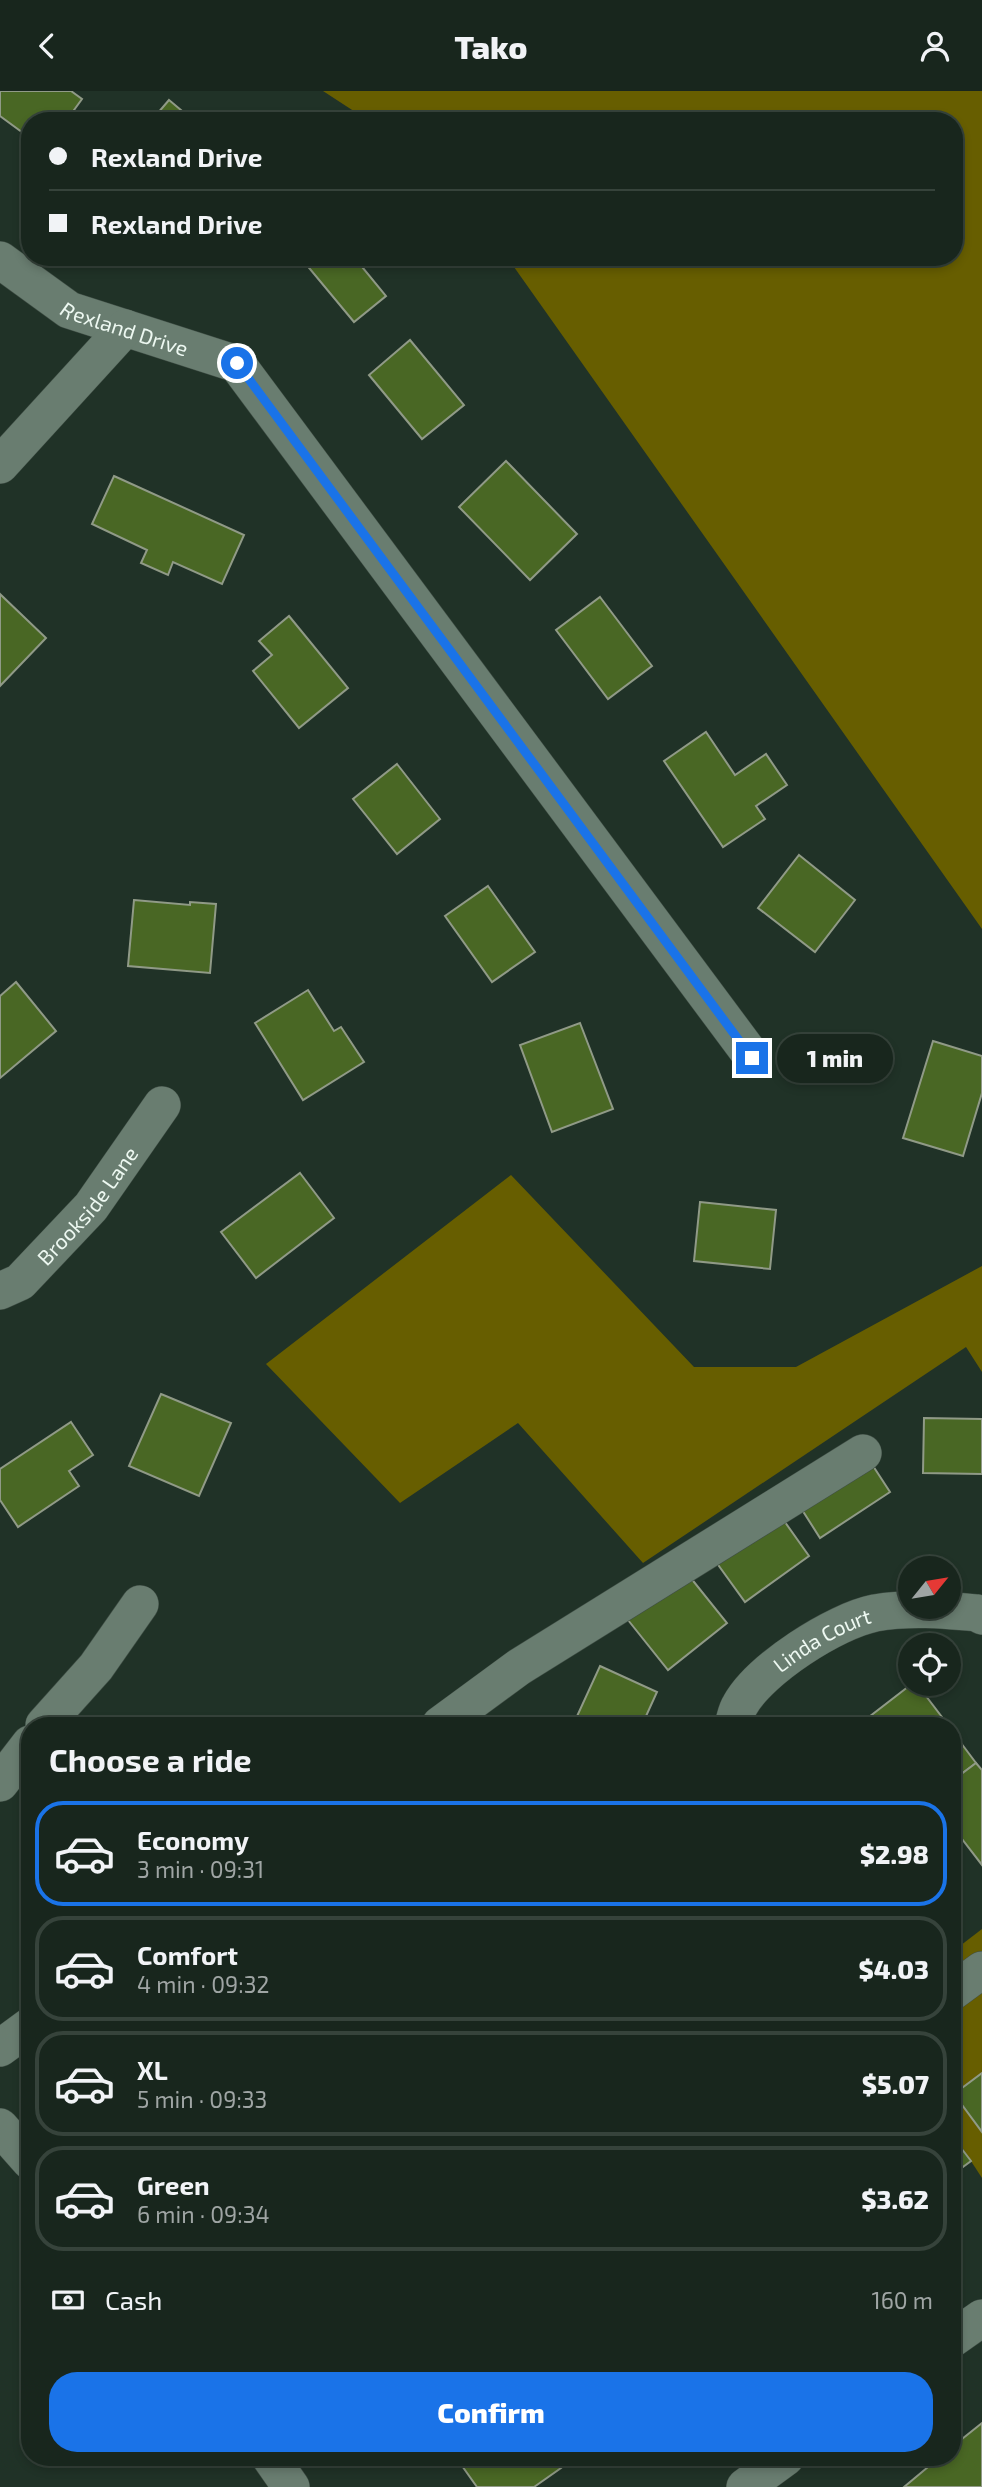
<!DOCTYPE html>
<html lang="en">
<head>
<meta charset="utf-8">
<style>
	body { margin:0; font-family:"Exo 2",sans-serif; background:#25322a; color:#f1f3f6; height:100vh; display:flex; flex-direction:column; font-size:26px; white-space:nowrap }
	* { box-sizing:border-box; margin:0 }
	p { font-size:23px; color:#9fa5a4 }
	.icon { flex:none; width:38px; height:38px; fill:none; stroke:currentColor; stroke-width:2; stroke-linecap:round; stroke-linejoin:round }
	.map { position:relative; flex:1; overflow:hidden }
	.sheet { position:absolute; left:21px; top:1626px; width:940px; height:749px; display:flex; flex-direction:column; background:#18261d; border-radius:28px; box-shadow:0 4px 10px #0003,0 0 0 2px #36433b }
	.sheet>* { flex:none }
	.banner { position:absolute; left:21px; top:21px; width:942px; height:154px; border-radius:28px; box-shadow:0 4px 10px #0003,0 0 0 2px #36433b; display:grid; align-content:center; height:154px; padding:0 28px; background:#18261d }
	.needle { width:46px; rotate:60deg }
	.tools { position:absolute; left:898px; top:1465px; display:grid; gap:14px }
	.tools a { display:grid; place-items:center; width:63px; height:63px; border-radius:50%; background:#18261d; box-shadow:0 4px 10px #0003,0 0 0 2px #36433b; font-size:35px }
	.end { position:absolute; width:32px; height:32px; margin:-16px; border:9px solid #1a73e8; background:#fff; box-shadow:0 0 0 4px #fff }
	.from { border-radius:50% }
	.bubble { position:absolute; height:49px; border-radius:24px; background:#18261d; box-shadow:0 4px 10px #0003,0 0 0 2px #36433b; font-size:23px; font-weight:800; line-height:49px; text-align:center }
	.banner b { display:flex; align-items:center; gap:24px; height:66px; font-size:26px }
	.banner b+b { border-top:2px solid #36433b }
	.banner i { width:18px; height:18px; background:#f1f3f6 }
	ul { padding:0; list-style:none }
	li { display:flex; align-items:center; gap:21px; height:105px; margin:0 14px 10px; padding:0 14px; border:4px solid #36433b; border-radius:28px }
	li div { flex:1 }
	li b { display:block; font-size:26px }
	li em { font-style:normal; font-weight:800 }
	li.current { border-color:#1a73e8 }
	li>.icon { width:63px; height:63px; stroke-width:1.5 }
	h2 { padding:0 28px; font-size:32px; line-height:84px }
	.pay { display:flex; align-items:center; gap:18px; height:77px; padding:0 28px; font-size:26px }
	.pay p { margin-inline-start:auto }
	.primary-button { display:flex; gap:14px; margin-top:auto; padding:14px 28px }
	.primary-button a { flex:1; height:80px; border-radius:28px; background:#1a73e8; color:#fff; font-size:28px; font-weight:800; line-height:80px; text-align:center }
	header { display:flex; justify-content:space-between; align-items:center; height:91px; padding:0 28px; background:#18261d; font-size:32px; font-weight:800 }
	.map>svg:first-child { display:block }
</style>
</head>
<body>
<header><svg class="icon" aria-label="back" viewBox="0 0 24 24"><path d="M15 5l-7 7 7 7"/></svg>Tako<svg class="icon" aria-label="person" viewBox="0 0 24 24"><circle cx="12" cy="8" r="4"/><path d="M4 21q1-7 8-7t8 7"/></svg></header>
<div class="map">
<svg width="982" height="2396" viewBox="0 0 982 2396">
	<rect width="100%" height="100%" fill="#203227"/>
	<g fill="#675e00">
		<polygon points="323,0 982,0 982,838 507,166 954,166 954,30 369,30"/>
		<polygon points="511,1084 694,1276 796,1276 982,1175 982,1281 966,1256 643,1472 518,1332 400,1412 266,1273"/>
		<polygon points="982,1838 982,2087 952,2041 952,1861"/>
	</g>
	<g fill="#496724" stroke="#909a87" stroke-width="2">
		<polygon points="0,0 71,0 82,8 66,30 30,30 30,47 0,25"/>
		<polygon points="169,9 194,30 151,30"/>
		<polygon points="300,166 354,166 386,205 354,231"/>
		<polygon points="410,249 464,314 422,348 369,284"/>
		<polygon points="506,370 577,443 530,489 459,416"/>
		<polygon points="114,385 244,444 222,493 173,471 168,484 141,472 147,459 92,433"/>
		<polygon points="0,503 46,547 0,595"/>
		<polygon points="600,506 652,575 608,608 556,539"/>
		<polygon points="289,525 348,597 299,637 253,580 272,564 259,550"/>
		<polygon points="706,641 735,684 766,663 787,694 756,715 765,728 723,756 664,670"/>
		<polygon points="397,673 440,728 397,763 353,708"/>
		<polygon points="799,764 855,809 815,861 758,817"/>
		<polygon points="488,795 535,861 492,891 445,825"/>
		<polygon points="134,809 190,814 190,811 216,813 210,882 128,875"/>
		<polygon points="16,891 56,940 0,987 0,905"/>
		<polygon points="308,899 334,940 341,936 364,971 303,1009 255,932"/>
		<polygon points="580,932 613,1018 552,1041 520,954"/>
		<polygon points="933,950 982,965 982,1002 963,1065 903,1047"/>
		<polygon points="300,1082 334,1127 256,1187 221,1141"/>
		<polygon points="700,1111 776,1119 770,1178 694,1170"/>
		<polygon points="161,1303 231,1332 199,1405 129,1375"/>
		<polygon points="924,1327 982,1328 982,1383 923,1382"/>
		<polygon points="71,1331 93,1364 69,1380 79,1395 18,1436 0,1409 0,1378"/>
		<polygon points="862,1358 890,1401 820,1447 792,1403"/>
		<polygon points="775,1417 809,1465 745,1511 711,1464"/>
		<polygon points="686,1481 727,1532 668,1579 628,1529"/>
		<polygon points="600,1575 657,1601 642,1634 573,1634"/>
		<polygon points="913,1592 916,1592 948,1634 875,1634 869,1626"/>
		<polygon points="952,1640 976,1672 952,1690"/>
		<polygon points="976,1672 982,1679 982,1774 952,1735 952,1690"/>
		<polygon points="982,1982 982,2041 954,2003"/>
		<polygon points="952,2045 971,2070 952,2084"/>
		<polygon points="982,2332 982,2396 904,2396 940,2366 952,2366 952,2356"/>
		<polygon points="468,2366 553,2366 561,2377 534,2396 477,2396 460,2372"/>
	</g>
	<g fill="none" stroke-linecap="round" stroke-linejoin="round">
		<defs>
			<g id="minor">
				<path id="s1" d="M0,169l69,50 168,54 516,694"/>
				<polyline points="0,374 125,237"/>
				<path id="s2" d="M0,1200l20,-9 71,-75 71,-102"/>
				<polyline points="44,1634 96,1576 140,1513"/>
				<polyline points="440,1634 519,1576 863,1362"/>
				<path id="s3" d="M733,1634c2,-6 3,-14 7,-20 20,-36 95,-84 135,-92 35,-6 68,-3 102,0l5,3"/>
				<polyline points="0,1692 30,1653"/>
				<polyline points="952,1901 982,1879"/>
				<polyline points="0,1957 30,1935"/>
				<polyline points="0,2036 30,2070"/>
				<polyline points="952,2248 982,2227"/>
				<polyline points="270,2366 291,2396"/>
				<polyline points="745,2396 786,2366"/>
			</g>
		</defs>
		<use href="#minor" stroke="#404f46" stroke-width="38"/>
		<use href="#minor" stroke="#697d70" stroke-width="37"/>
	</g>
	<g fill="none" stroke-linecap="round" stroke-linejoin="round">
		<polyline stroke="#1a73e8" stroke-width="9" points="237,272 752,967"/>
	</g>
	<g text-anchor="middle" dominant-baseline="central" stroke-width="5" stroke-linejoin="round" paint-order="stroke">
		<g font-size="21" fill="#edf8f1" stroke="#17281e">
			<text stroke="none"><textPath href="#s1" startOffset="144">Rexland Drive</textPath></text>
			<text stroke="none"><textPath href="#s2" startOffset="124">Brookside Lane</textPath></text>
			<text stroke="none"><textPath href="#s3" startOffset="128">Linda Court</textPath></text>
		</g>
	</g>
</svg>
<div class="tools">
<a><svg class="needle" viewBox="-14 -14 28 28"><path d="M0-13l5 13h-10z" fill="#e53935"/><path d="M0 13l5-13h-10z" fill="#9fa5a4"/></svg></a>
<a><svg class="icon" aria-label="locate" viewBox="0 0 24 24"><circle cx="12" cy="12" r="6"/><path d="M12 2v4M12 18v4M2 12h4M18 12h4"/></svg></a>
</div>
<i class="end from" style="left:237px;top:272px"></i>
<i class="end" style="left:752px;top:967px"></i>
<div class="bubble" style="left:777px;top:943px;width:116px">1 min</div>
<div class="banner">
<b><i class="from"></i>Rexland Drive</b>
<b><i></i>Rexland Drive</b>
</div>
<section class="sheet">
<h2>Choose a ride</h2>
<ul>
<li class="current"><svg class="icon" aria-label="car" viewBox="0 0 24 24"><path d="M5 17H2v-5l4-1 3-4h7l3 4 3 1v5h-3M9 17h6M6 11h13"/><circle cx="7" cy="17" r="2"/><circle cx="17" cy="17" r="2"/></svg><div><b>Economy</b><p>3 min · 09:31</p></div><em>$2.98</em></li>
<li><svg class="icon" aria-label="car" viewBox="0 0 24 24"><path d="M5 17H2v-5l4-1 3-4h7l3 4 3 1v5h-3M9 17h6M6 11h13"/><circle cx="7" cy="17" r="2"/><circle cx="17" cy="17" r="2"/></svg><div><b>Comfort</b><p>4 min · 09:32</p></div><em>$4.03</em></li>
<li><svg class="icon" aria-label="car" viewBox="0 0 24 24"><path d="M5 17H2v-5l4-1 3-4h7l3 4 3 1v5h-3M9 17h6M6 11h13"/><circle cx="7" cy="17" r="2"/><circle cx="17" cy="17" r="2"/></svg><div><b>XL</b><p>5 min · 09:33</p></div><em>$5.07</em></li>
<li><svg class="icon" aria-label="car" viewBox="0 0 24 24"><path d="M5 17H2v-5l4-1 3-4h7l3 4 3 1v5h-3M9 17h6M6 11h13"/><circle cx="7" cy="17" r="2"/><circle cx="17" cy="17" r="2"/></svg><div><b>Green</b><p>6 min · 09:34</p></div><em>$3.62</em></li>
</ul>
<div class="pay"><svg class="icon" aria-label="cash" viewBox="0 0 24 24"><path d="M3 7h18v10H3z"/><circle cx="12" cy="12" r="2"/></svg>Cash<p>160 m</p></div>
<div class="primary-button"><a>Confirm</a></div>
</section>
</div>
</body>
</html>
